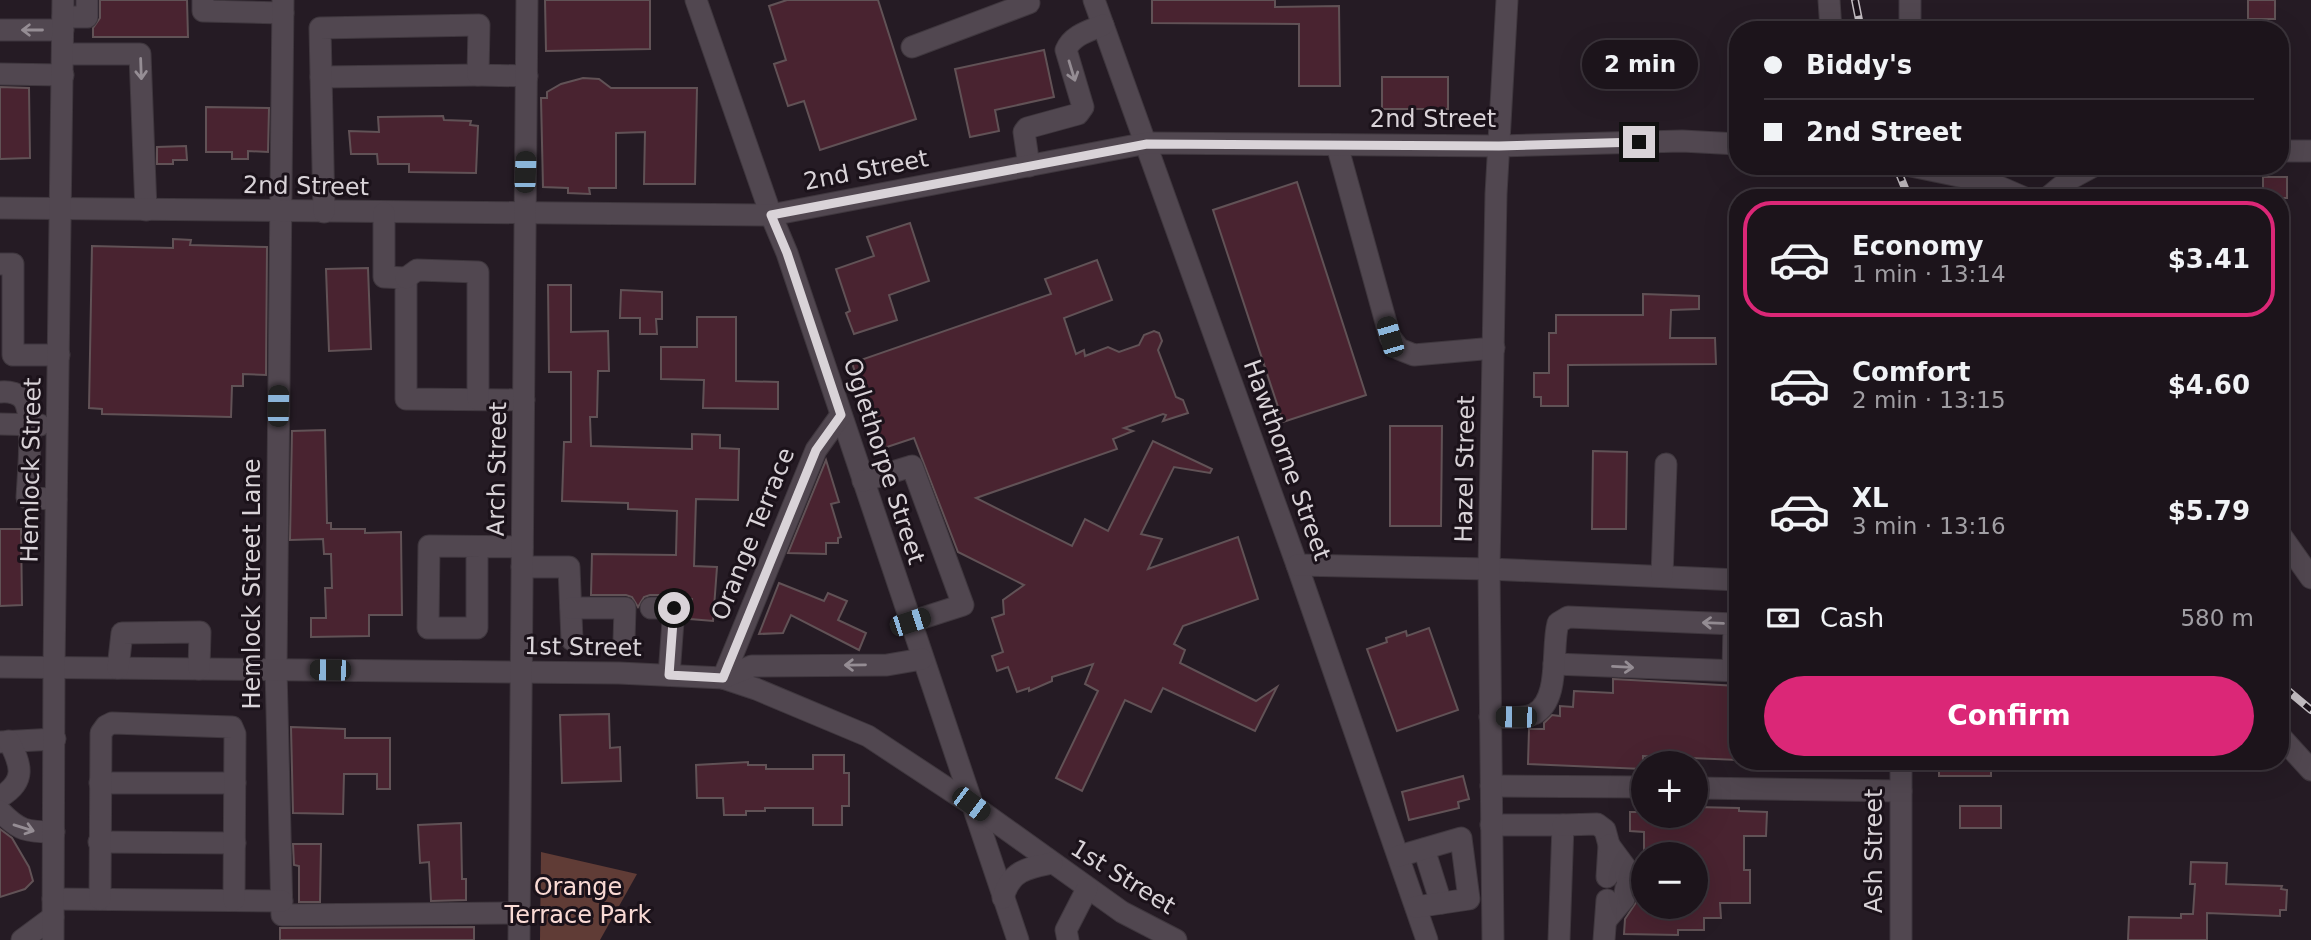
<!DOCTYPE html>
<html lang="en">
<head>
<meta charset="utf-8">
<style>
	body { margin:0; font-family:"DejaVu Sans",sans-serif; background:#292128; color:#f1f3f6; height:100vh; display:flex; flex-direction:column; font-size:26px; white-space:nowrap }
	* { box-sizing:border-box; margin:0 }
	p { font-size:23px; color:#a09ea3 }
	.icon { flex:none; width:38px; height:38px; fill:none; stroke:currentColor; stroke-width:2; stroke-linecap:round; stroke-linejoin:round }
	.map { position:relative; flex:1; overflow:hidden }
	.details { position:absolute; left:1729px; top:189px; width:560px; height:581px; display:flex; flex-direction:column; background:#1c141b; border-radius:28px; box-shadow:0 7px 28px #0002,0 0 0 2px #3a333a }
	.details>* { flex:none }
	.banner { position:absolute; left:1729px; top:21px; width:560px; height:154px; border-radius:28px; box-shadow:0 7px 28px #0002,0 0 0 2px #3a333a; display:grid; align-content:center; height:154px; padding:0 35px; background:#1c141b }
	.fabs { position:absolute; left:1631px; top:751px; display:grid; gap:14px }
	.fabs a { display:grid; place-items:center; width:77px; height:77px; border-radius:50%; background:#1c141b; box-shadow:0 7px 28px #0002,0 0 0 2px #3a333a; font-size:35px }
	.end { position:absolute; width:32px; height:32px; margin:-16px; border:9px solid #d9d3d8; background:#111; box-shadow:0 0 0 4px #111 }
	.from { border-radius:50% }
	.bubble { position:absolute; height:49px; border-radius:24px; background:#1c141b; box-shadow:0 7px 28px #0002,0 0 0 2px #3a333a; font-size:23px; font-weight:700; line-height:49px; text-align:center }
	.car { position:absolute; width:21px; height:42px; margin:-21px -10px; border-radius:9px; box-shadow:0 0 5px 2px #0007; background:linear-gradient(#222 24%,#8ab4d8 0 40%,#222 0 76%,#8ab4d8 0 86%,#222 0) }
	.banner b { display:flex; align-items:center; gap:24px; height:66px; font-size:26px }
	.banner b+b { border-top:2px solid #3a333a }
	.banner i { width:18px; height:18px; background:#f1f3f6 }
	ul { padding:12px 0 0; list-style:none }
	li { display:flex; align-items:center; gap:21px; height:116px; margin:0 14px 10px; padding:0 21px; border:4px solid transparent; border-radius:28px }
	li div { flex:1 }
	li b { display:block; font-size:26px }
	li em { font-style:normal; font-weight:700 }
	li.current { border-color:#db2777 }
	li>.icon { width:63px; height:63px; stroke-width:1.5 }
	.pay { display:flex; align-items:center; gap:18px; height:77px; padding:0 35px; font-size:26px }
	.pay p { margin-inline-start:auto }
	.primary-button { display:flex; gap:14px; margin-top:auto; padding:14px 35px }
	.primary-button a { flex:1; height:80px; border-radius:42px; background:#db2777; color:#fff; font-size:28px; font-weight:700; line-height:80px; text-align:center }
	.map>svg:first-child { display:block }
</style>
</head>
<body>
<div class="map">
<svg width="2311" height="940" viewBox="0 0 2311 940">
	<rect width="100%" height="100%" fill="#251b24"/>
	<polygon fill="#603c36" points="541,852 637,874 600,940 540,940"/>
	<g fill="#492330" stroke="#615256" stroke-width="2">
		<polygon points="100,0 187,0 188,37 93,37 93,28 100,18"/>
		<polygon points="545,0 650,0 650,49 546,51"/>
		<polygon points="787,0 878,0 916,119 820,150 804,101 788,106 774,64 786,60 769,6"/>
		<polygon points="1152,0 1275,0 1275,7 1339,6 1340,86 1299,86 1299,24 1152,23"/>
		<rect x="2248" y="0" width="27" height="19"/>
		<polygon points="1044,50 1054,97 995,110 999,131 970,137 955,69"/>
		<rect x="1382" y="77" width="66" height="32"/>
		<polygon points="583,78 599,79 611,88 697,88 695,184 644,184 645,132 616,133 616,188 589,188 590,194 568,193 568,188 543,187 541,98 547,98 547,92 561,84"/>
		<polygon points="0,87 29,88 30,158 0,159"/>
		<polygon points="206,107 269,108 268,152 248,151 248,159 232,159 232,152 206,152"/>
		<polygon points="443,116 444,120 471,121 470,125 478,126 476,173 409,172 409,164 378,164 377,154 351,154 349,131 379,132 378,117"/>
		<polygon points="186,146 187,160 173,160 173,164 157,164 157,147"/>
		<rect x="2263" y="177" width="24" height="21"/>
		<polygon points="1297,182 1366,395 1283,422 1213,210"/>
		<polygon points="910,223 929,281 889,295 897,320 854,334 846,313 850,311 836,269 874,256 867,237"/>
		<polygon points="173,239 191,240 190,245 267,247 266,375 243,374 243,386 232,386 231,417 102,414 102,409 89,408 92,246 173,248"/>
		<polygon points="1097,260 1112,300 1064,318 1076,354 1084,350 1085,356 1108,347 1119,352 1139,345 1144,335 1154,331 1159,333 1162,341 1158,350 1176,397 1183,400 1188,413 1163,421 1166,415 1163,414 1124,428 1133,431 1113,439 1117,449 976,498 1072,546 1085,519 1108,531 1153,441 1212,469 1210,473 1174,467 1141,534 1162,539 1148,569 1238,537 1258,599 1183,626 1174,644 1185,650 1180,663 1256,701 1277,687 1255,731 1163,688 1151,712 1125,700 1082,791 1056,778 1098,691 1085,684 1093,664 1052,677 1052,681 1029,691 1029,688 1017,692 1008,667 997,671 992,656 1003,652 992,618 1004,614 1003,600 1024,585 958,552 914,438 881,449 852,363 1051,294 1045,279"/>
		<polygon points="368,268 371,349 329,351 326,269"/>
		<polygon points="548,285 571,285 571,332 608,331 609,371 598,371 597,417 590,417 591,446 692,449 692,434 720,435 720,448 739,449 738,500 696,499 694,566 717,567 713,621 690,619 692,599 674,595 650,595 644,597 638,607 632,597 626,595 591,595 592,554 676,555 677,511 628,509 628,503 562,501 564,442 571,442 571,372 549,372"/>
		<polygon points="621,290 662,292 662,319 656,319 657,334 640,334 640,318 620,318"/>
		<polygon points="1643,294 1699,296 1699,309 1671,310 1670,338 1715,338 1716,364 1568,365 1568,406 1541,406 1541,397 1534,397 1534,373 1549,373 1549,333 1556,333 1556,315 1643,315"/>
		<polygon points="697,317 736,317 736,381 778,382 778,409 703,408 704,380 661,379 661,347 697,347"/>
		<polygon points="1390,426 1442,426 1441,526 1390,526"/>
		<polygon points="325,430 327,523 331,523 331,529 365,529 365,533 401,532 402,615 369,615 369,636 311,637 311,618 326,618 325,588 332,588 331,554 324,554 323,539 290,540 292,431"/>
		<polygon points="1593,451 1627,452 1626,529 1592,529"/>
		<polygon points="826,460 839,502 831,504 841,537 838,538 838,543 826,543 826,554 788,553"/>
		<polygon points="0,529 21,529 22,605 0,606"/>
		<polygon points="779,583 824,601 828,593 847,601 838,620 866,633 859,650 791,615 783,633 759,634"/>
		<polygon points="1429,628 1458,710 1397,731 1367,649 1387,642 1386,638 1406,631 1407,636"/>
		<polygon points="1613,679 1738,686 1738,760 1643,756 1643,769 1528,764 1529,729 1544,729 1544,723 1552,715 1560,716 1560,706 1573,707 1574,691 1613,693"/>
		<polygon points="609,714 610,748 620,747 621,781 562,783 560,715"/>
		<polygon points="291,727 345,729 345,738 390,738 390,789 377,789 377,774 344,774 343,814 293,813"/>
		<polygon points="813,755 844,755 844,773 849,773 849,806 842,806 842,825 813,825 813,808 765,808 765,811 746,811 746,815 724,815 723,798 697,798 696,765 748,762 748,765 766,765 766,769 813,769"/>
		<rect x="1939" y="761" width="52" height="15"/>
		<polygon points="1463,776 1469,799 1458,802 1459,808 1409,820 1402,792"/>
		<rect x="1960" y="806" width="41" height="22"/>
		<polygon points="1696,807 1739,808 1739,811 1767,812 1766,836 1744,836 1744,870 1750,870 1750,903 1720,903 1721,918 1704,918 1704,930 1678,930 1678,935 1624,934 1625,919 1637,901 1639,877 1643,877 1643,908 1696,906 1696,854 1644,854 1644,832 1630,831 1630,812 1643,812 1643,816 1696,816"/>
		<polygon points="461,823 462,879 466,879 466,900 431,901 429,862 420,863 418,825"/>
		<polygon points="0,829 12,838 29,867 33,881 25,889 0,897"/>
		<polygon points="293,844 321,844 320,902 299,902 299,866 294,865"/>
		<polygon points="2191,862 2227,863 2226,884 2282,886 2281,889 2287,890 2286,910 2280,910 2280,916 2207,913 2207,940 2128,940 2129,917 2181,918 2181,914 2193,914 2195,884 2190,884"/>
		<polygon points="474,927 474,940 280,940 280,928"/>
	</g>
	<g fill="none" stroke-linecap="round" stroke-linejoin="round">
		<defs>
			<g id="minor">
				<polyline points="203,0 203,11 283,13"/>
				<polyline points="283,0 276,669 282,915 518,913"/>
				<polyline points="696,0 771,215 787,253 1018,940"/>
				<polyline points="1094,0 1297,565 1427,940"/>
				<polyline points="1829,0 1831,30"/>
				<polyline points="1910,0 1910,30"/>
				<polyline points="63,17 87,17 87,0"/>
				<polyline points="0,30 63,30"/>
				<polyline points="912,47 1029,3 1028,0"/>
				<polyline points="63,54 140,54 146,210"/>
				<polyline points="0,74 63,75"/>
				<polyline points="321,77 478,75"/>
				<polyline points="1337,145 1390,337 1399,349 1414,355 1494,348"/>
				<polyline points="2280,151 2311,151"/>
				<path d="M1029,166l-5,-34 3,-4 51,-14 5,-7 -17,-57c6,-15 23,-19 37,-25"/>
				<polyline points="1911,166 1988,182 2025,198"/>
				<polyline points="2047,198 2070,179 2094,166"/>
				<polyline points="0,208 771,215 1147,143 1499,146 1682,141 1738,144"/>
				<polyline points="324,212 320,28 479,25 478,75 527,76"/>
				<polyline points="384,213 384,277 406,278 406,399 524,400"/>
				<polyline points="0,264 13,264 13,355 59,355"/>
				<polyline points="406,278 417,270 478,272 478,399"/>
				<path d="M0,392c8,-1 21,1 25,10 9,19 3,73 2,96l29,1"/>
				<polyline points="0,424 40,425"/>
				<polyline points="863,481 912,466 963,605 910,622"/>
				<polyline points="2280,534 2311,578"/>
				<polyline points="477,547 477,628 428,628 429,546 522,547"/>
				<polyline points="1297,565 1489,569 1738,580"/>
				<polyline points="522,567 569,567 572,640"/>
				<polyline points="1662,576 1666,464"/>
				<polyline points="571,608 625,608 624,641"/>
				<polyline points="651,608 674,608 669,675"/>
				<polyline points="1554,664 1738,671"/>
				<polyline points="0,667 619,673 723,678 756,689 868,736 971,804 1122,912 1176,940"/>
				<polyline points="118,668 122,633 200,632 199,669"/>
				<polyline points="723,678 816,450 841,415"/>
				<polyline points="723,678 752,666 887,665 922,659"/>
				<path d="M1490,717c13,0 32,3 44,-3 27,-14 17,-66 24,-91l10,-6 166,7 -1,47"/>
				<polyline points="2280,736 2311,770"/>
				<polyline points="0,742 55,739"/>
				<polyline points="100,783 235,783"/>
				<polyline points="1491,786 1643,787"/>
				<polyline points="1696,788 1901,791"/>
				<path d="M0,797c27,-16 21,-32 9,-56"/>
				<path d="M0,811c19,20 27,21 54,21"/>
				<polyline points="1491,825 1563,825 1559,940"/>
				<polyline points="1563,825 1597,824 1605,830 1609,845 1607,877"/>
				<polyline points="99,842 235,843"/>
				<polyline points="1609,845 1626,868 1626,877"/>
				<polyline points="1424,849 1441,903"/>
				<polyline points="1399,856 1461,838 1469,899 1416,907"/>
				<path d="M1003,898c7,-27 24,-30 49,-35"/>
				<polyline points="53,899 282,901"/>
				<polyline points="100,899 101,733 106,726 112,723 232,727 235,734 234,900"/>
				<polyline points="1607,919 1624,899 1626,888"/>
				<polyline points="22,940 53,917"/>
				<polyline points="53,940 54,668 63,0"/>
				<polyline points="519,940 527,0"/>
				<polyline points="1068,940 1066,930 1087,889"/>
				<polyline points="1493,940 1489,569 1496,194 1507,0"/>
				<polyline points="1604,940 1607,900"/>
				<polyline points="1901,940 1901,761"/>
			</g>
		</defs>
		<use href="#minor" stroke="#3f373e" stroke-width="23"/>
		<use href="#minor" stroke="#514750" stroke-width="21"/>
		<defs>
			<g id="rail">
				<polyline points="1855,0 1861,30"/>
				<polyline points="1896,166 1909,198"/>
				<polyline points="2280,684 2311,710"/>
			</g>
		</defs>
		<use href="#rail" stroke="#c4bec3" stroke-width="8"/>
		<use href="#rail" stroke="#1b121a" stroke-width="5" stroke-dasharray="16" stroke-linecap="butt"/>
	</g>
	<defs><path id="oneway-shaft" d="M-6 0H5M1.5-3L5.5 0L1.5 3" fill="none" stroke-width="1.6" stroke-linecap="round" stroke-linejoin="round" transform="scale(1.75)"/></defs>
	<g stroke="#958d94">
		<use href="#oneway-shaft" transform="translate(32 30) rotate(180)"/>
		<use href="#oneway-shaft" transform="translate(141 69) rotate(88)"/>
		<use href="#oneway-shaft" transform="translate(1072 71) rotate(73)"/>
		<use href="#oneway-shaft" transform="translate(1713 623) rotate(-178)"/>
		<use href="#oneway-shaft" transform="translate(855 665) rotate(179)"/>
		<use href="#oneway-shaft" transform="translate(1623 667) rotate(3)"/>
		<use href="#oneway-shaft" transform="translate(24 828) rotate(17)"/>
	</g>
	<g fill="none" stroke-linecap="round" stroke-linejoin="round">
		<polyline stroke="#d9d3d8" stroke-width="9" points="674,608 669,675 723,678 816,450 841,415 787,253 771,215 1147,144 1499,146 1639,142"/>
	</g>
	<g text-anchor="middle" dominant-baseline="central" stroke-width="6" stroke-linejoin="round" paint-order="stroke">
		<g font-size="24" fill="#d9d3d8" stroke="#1b121a">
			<text x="1433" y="119">2nd Street</text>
			<text transform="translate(866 170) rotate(-11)">2nd Street</text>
			<text transform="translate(306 186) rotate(1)">2nd Street</text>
			<text transform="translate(1287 460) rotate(70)">Hawthorne Street</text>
			<text transform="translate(884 461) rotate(72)">Oglethorpe Street</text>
			<text transform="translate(497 469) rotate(-89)">Arch Street</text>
			<text transform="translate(1465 469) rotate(-89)">Hazel Street</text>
			<text transform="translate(31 470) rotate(-89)">Hemlock Street</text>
			<text transform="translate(753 534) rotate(-68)">Orange Terrace</text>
			<text transform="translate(252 584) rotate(-90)">Hemlock Street Lane</text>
			<text transform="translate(583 647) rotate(1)">1st Street</text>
			<text transform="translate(1874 851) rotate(-90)">Ash Street</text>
			<text transform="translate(1123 877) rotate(32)">1st Street</text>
		</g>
		<g font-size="24" fill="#f9dad4" stroke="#1b121a">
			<text x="578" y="887">Orange<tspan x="578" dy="28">Terrace Park</tspan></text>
		</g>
	</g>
</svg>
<div class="fabs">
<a>+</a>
<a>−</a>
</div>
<i class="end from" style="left:674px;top:608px"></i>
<i class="end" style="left:1639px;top:142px"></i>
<div class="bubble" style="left:1582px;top:40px;width:116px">2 min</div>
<i class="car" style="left:525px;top:172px;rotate:2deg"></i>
<i class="car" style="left:1390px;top:337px;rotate:344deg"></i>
<i class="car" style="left:278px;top:406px;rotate:1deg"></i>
<i class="car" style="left:910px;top:622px;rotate:72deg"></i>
<i class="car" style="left:330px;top:670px;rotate:271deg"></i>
<i class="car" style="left:1516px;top:717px;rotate:271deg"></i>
<i class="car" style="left:971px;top:804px;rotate:127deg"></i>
<div class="banner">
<b><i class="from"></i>Biddy's</b>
<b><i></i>2nd Street</b>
</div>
<section class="details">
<ul>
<li class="current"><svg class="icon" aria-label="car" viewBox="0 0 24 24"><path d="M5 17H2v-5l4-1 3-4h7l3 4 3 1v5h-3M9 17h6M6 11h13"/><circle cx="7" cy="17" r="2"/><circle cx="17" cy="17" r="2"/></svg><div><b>Economy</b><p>1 min · 13:14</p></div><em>$3.41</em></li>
<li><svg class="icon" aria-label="car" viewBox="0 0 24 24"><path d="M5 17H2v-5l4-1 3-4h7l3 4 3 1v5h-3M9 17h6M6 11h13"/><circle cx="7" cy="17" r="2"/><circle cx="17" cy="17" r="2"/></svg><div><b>Comfort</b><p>2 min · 13:15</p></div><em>$4.60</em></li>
<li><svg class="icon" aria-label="car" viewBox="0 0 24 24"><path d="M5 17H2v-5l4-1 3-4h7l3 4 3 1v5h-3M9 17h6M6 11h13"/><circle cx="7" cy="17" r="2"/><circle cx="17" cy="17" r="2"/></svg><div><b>XL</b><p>3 min · 13:16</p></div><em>$5.79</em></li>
</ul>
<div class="pay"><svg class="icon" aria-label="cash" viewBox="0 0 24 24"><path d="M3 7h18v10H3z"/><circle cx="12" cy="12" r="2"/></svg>Cash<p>580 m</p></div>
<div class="primary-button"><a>Confirm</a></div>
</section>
</div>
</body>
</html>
